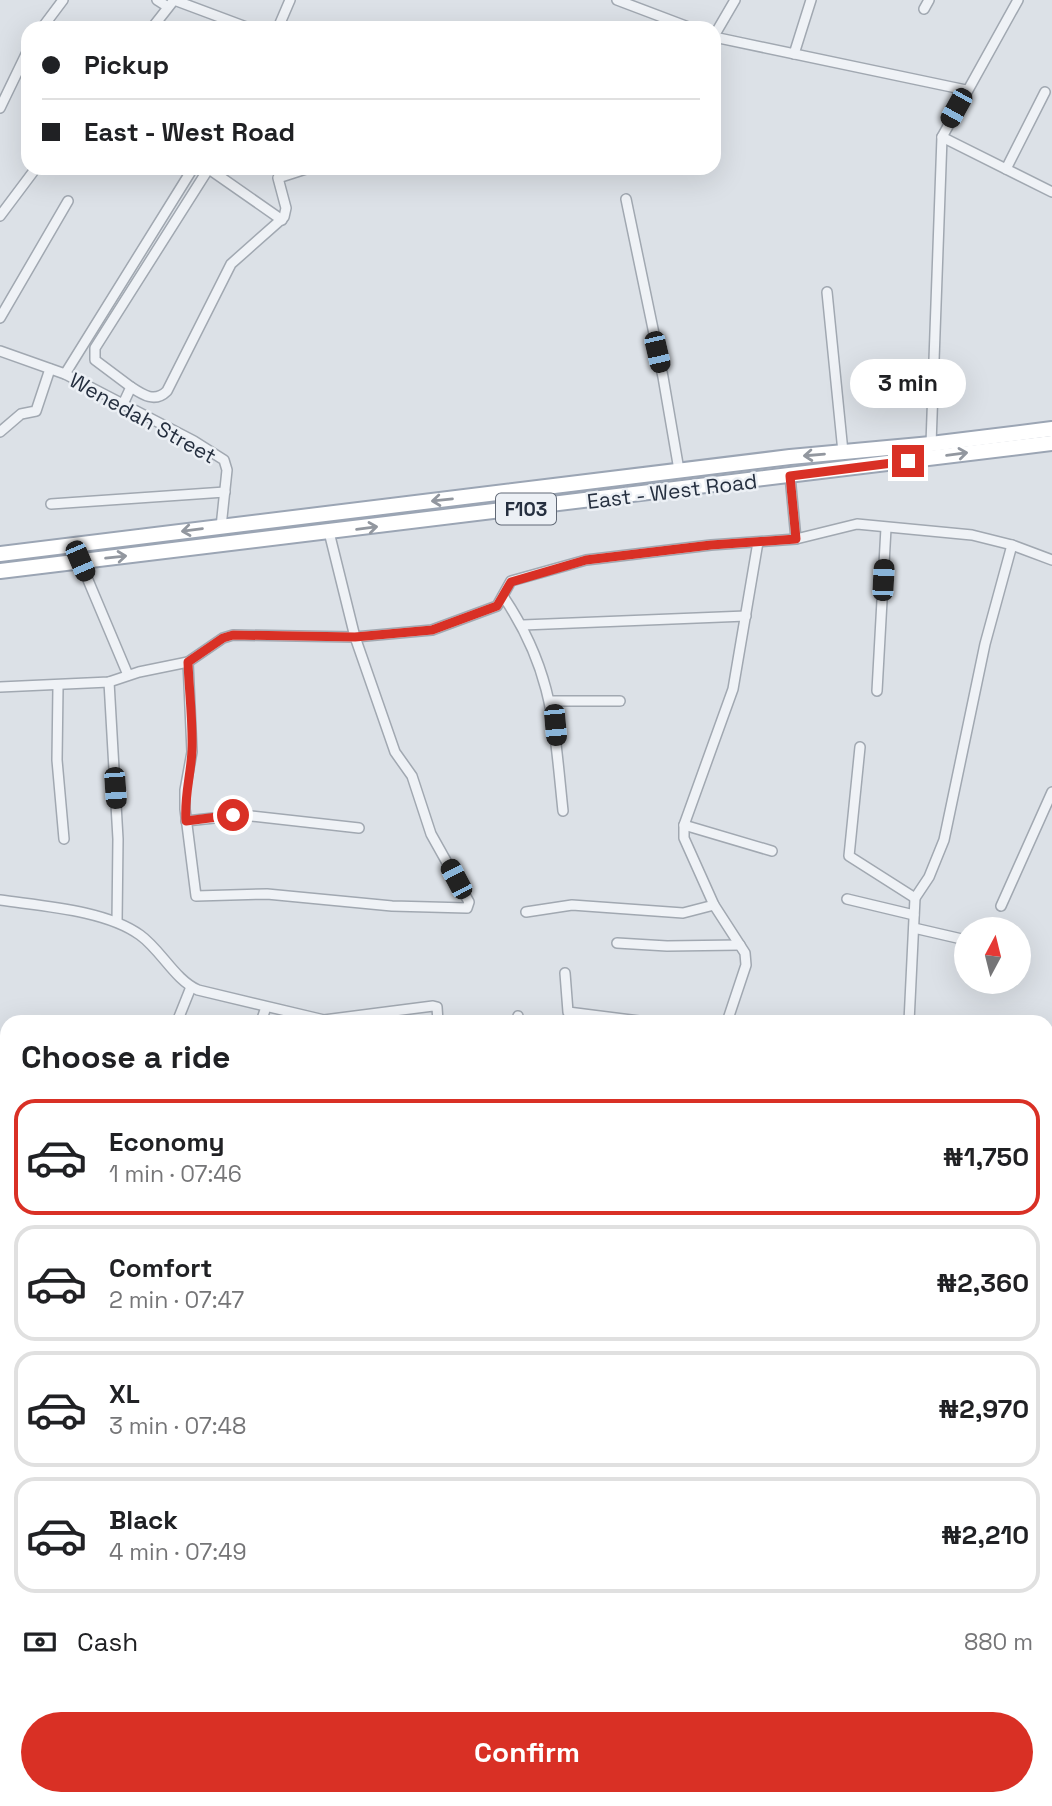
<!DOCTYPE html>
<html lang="en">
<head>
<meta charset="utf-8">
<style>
	body { margin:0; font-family:"Space Grotesk",sans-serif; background:#f6f6f6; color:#202124; height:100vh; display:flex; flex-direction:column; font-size:26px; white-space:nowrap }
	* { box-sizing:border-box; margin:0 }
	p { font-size:23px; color:#757577 }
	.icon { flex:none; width:38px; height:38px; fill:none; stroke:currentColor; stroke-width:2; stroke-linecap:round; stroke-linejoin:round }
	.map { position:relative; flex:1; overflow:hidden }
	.drawer { position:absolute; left:0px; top:1015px; width:1054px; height:791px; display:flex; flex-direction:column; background:#fff; border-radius:21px 21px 0 0; box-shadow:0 7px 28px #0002 }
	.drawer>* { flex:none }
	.guide { position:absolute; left:21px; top:21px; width:700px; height:154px; border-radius:21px; box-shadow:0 7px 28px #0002; display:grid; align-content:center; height:154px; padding:0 21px; background:#fff }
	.needle { width:46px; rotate:7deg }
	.tools { position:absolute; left:954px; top:917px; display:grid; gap:14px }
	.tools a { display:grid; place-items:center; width:77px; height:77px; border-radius:50%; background:#fff; box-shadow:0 7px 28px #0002; font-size:35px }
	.end { position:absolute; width:32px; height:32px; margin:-16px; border:9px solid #d93025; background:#fff; box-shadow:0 0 0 4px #fff }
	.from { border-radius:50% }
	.bubble { position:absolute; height:49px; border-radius:24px; background:#fff; box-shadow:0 7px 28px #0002; font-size:23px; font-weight:600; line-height:49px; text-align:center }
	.car { position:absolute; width:21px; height:42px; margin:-21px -10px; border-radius:9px; box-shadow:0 0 5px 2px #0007; background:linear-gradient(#222 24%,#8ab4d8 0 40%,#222 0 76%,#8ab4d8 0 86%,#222 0) }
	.guide b { display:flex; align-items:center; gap:24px; height:66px; font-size:26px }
	.guide b+b { border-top:2px solid #e0e0e0 }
	.guide i { width:18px; height:18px; background:#202124 }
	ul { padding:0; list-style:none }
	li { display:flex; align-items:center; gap:21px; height:116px; margin:0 14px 10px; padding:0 7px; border:4px solid #e0e0e0; border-radius:21px }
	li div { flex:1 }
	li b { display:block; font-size:26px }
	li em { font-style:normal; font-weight:600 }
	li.selected { border-color:#d93025 }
	li>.icon { width:63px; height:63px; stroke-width:1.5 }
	h2 { padding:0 21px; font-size:32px; line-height:84px }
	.pay { display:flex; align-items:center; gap:18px; height:77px; padding:0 21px; font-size:26px }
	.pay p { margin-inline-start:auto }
	.button { display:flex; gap:14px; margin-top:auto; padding:14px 21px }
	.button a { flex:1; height:80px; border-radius:42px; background:#d93025; color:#fff; font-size:28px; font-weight:600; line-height:80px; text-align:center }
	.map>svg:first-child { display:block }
</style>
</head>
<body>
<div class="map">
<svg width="1052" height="1806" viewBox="0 0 1052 1806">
	<rect width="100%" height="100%" fill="#dce1e7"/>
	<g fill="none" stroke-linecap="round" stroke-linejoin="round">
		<defs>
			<g id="street">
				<polyline points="157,0 168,7"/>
				<polyline points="174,0 249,28"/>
				<polyline points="617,0 691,28"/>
				<polyline points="924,9 929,0"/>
				<polyline points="42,28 63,0"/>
				<polyline points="152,28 174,0"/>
				<polyline points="278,28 290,0"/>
				<polyline points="714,36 735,0"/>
				<polyline points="714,37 966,90"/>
				<polyline points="794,54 811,0"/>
				<polyline points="0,108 28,50"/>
				<polyline points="942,137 1052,192"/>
				<polyline points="209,169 282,220"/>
				<polyline points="1006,169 1045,92"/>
				<polyline points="626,199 663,377 679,470"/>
				<polyline points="0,216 36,168"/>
				<polyline points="827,292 843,452"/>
				<polyline points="0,318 68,201"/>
				<polyline points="0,351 65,374 194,441 224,460 227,470 221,527"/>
				<polyline points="65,374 193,168"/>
				<polyline points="131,387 95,360 95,348 209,168"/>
				<path d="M123,404l8,-17c12,8 24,16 36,4l64,-127 53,-47 2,-9 -8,-30 31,-10"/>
				<polyline points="0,432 21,414 36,411 50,369"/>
				<polyline points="931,444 942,137 1018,0"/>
				<polyline points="790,476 796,539"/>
				<polyline points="51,504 225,492"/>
				<polyline points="80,561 128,675"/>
				<path d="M503,596c50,74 51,129 60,215"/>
				<polyline points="523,625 746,616"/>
				<polyline points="188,662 192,752 185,790 185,809 196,896 267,894 392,906 467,908 469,902 431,834 412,776 395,752 355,637 329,532"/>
				<polyline points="109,682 118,839 117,922"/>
				<polyline points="0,687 109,682 139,672 188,662 223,638 233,635 355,637 432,630 497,606 511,581 586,560 711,545 796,539 857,524 972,535 1012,545 1052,560"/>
				<polyline points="58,687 57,760 64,839"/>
				<polyline points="877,691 886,528"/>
				<polyline points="551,701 620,701"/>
				<polyline points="860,747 849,856 915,898"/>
				<polyline points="186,821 242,815 359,828"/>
				<polyline points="684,825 772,851"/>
				<polyline points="847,899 914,915"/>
				<path d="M0,900c41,6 106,10 140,35 21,15 35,45 58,55l126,30 109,-14 4,1 1,15"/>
				<polyline points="1001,906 1052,792"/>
				<polyline points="526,912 572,905 683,913 714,905"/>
				<polyline points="914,928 966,940"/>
				<polyline points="617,943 667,946 740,945"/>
				<polyline points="565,973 568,1012 647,1022"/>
				<polyline points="518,1016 519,1022"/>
				<polyline points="177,1022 191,987"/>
				<polyline points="261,1022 266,1007"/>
				<polyline points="727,1022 746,965 745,953 714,905 684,838 684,825 733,689 758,542"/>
				<polyline points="909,1022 915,898 929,877 944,840 985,644 1012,545"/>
				<polyline points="1046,1083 1052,1084"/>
				<polyline points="1046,1163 1052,1163"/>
				<polyline points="0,1182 7,1181"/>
				<polyline points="1046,1248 1052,1249"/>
				<polyline points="0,1282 7,1282"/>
				<polyline points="0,1341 7,1341"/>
				<polyline points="0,1359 7,1359"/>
				<polyline points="0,1495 7,1493"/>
				<polyline points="0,1641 7,1640"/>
				<polyline points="0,1730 7,1752"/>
				<polyline points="22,1799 24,1806"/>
			</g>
			<g id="primary">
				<polyline points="0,554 790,457 931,444 1052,429"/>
				<polyline points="0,571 1052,443"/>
			</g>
		</defs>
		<use href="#street" stroke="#a1a8b1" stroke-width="12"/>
		<use href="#primary" stroke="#9ba5b4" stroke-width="18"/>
		<use href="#street" stroke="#eff2f6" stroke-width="9"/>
		<use href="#primary" stroke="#fff" stroke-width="14"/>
	</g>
	<defs><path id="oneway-shaft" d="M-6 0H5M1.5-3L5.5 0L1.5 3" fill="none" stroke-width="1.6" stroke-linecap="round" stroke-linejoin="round" transform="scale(1.75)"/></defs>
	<g stroke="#92979f">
		<use href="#oneway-shaft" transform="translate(957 454) rotate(-7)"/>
		<use href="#oneway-shaft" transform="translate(814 455) rotate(175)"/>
		<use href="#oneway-shaft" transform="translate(442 500) rotate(174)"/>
		<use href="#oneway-shaft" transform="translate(367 528) rotate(-7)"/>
		<use href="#oneway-shaft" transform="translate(192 530) rotate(173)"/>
		<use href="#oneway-shaft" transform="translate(116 557) rotate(-6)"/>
	</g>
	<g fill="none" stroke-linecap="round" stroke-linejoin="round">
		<path stroke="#d93025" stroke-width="9" d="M233,815l-47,6c-2,-25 5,-46 6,-71 1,-29 -3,-59 -4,-88l35,-24 10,-3 122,2 77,-7 65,-24 14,-24 75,-22 125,-15 85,-6 -6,-63 118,-15"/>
	</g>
	<g text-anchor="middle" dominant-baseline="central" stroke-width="5" stroke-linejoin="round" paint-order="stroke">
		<rect fill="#ecf0f5" stroke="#616976" stroke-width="2" x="496" y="493.5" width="60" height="31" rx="5"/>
		<g font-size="19" font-weight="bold" fill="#252f3f">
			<text x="526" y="509">F103</text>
		</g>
		<g font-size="21" fill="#252f3f" stroke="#ecf0f5">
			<text transform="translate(143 418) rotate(29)">Wenedah Street</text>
			<text transform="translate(672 491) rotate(-7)">East - West Road</text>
		</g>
	</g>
</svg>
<div class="tools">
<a><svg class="needle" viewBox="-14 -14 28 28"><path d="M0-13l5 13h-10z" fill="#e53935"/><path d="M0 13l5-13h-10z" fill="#757577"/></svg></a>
</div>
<i class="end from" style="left:233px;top:815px"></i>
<i class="end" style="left:908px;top:461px"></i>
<div class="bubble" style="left:850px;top:359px;width:116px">3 min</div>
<i class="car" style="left:956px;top:108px;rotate:209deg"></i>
<i class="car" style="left:657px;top:352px;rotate:167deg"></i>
<i class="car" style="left:80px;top:561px;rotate:157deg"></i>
<i class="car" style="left:883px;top:580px;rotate:3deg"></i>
<i class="car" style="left:555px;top:725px;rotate:175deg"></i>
<i class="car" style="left:115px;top:788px;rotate:176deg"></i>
<i class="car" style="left:456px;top:879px;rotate:332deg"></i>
<div class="guide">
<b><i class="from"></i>Pickup</b>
<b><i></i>East - West Road</b>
</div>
<section class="drawer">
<h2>Choose a ride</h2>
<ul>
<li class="selected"><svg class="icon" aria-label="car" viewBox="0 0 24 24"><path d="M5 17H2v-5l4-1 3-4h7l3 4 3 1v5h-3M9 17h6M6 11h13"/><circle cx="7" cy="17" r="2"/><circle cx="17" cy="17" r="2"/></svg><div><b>Economy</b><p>1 min · 07:46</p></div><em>₦1,750</em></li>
<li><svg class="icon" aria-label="car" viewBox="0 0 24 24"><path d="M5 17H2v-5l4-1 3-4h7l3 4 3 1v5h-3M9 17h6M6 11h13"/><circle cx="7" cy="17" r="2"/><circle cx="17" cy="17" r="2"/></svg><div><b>Comfort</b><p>2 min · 07:47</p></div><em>₦2,360</em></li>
<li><svg class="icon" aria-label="car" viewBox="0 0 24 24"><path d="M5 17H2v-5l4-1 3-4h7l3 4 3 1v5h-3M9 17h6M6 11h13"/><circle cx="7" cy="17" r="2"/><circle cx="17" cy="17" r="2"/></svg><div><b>XL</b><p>3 min · 07:48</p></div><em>₦2,970</em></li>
<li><svg class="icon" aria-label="car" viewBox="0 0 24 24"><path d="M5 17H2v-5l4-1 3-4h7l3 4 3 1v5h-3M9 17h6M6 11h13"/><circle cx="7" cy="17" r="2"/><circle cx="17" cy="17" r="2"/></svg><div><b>Black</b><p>4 min · 07:49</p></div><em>₦2,210</em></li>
</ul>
<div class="pay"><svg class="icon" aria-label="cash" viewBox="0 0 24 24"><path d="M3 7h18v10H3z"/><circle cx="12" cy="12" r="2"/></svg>Cash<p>880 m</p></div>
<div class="button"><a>Confirm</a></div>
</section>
</div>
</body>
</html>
